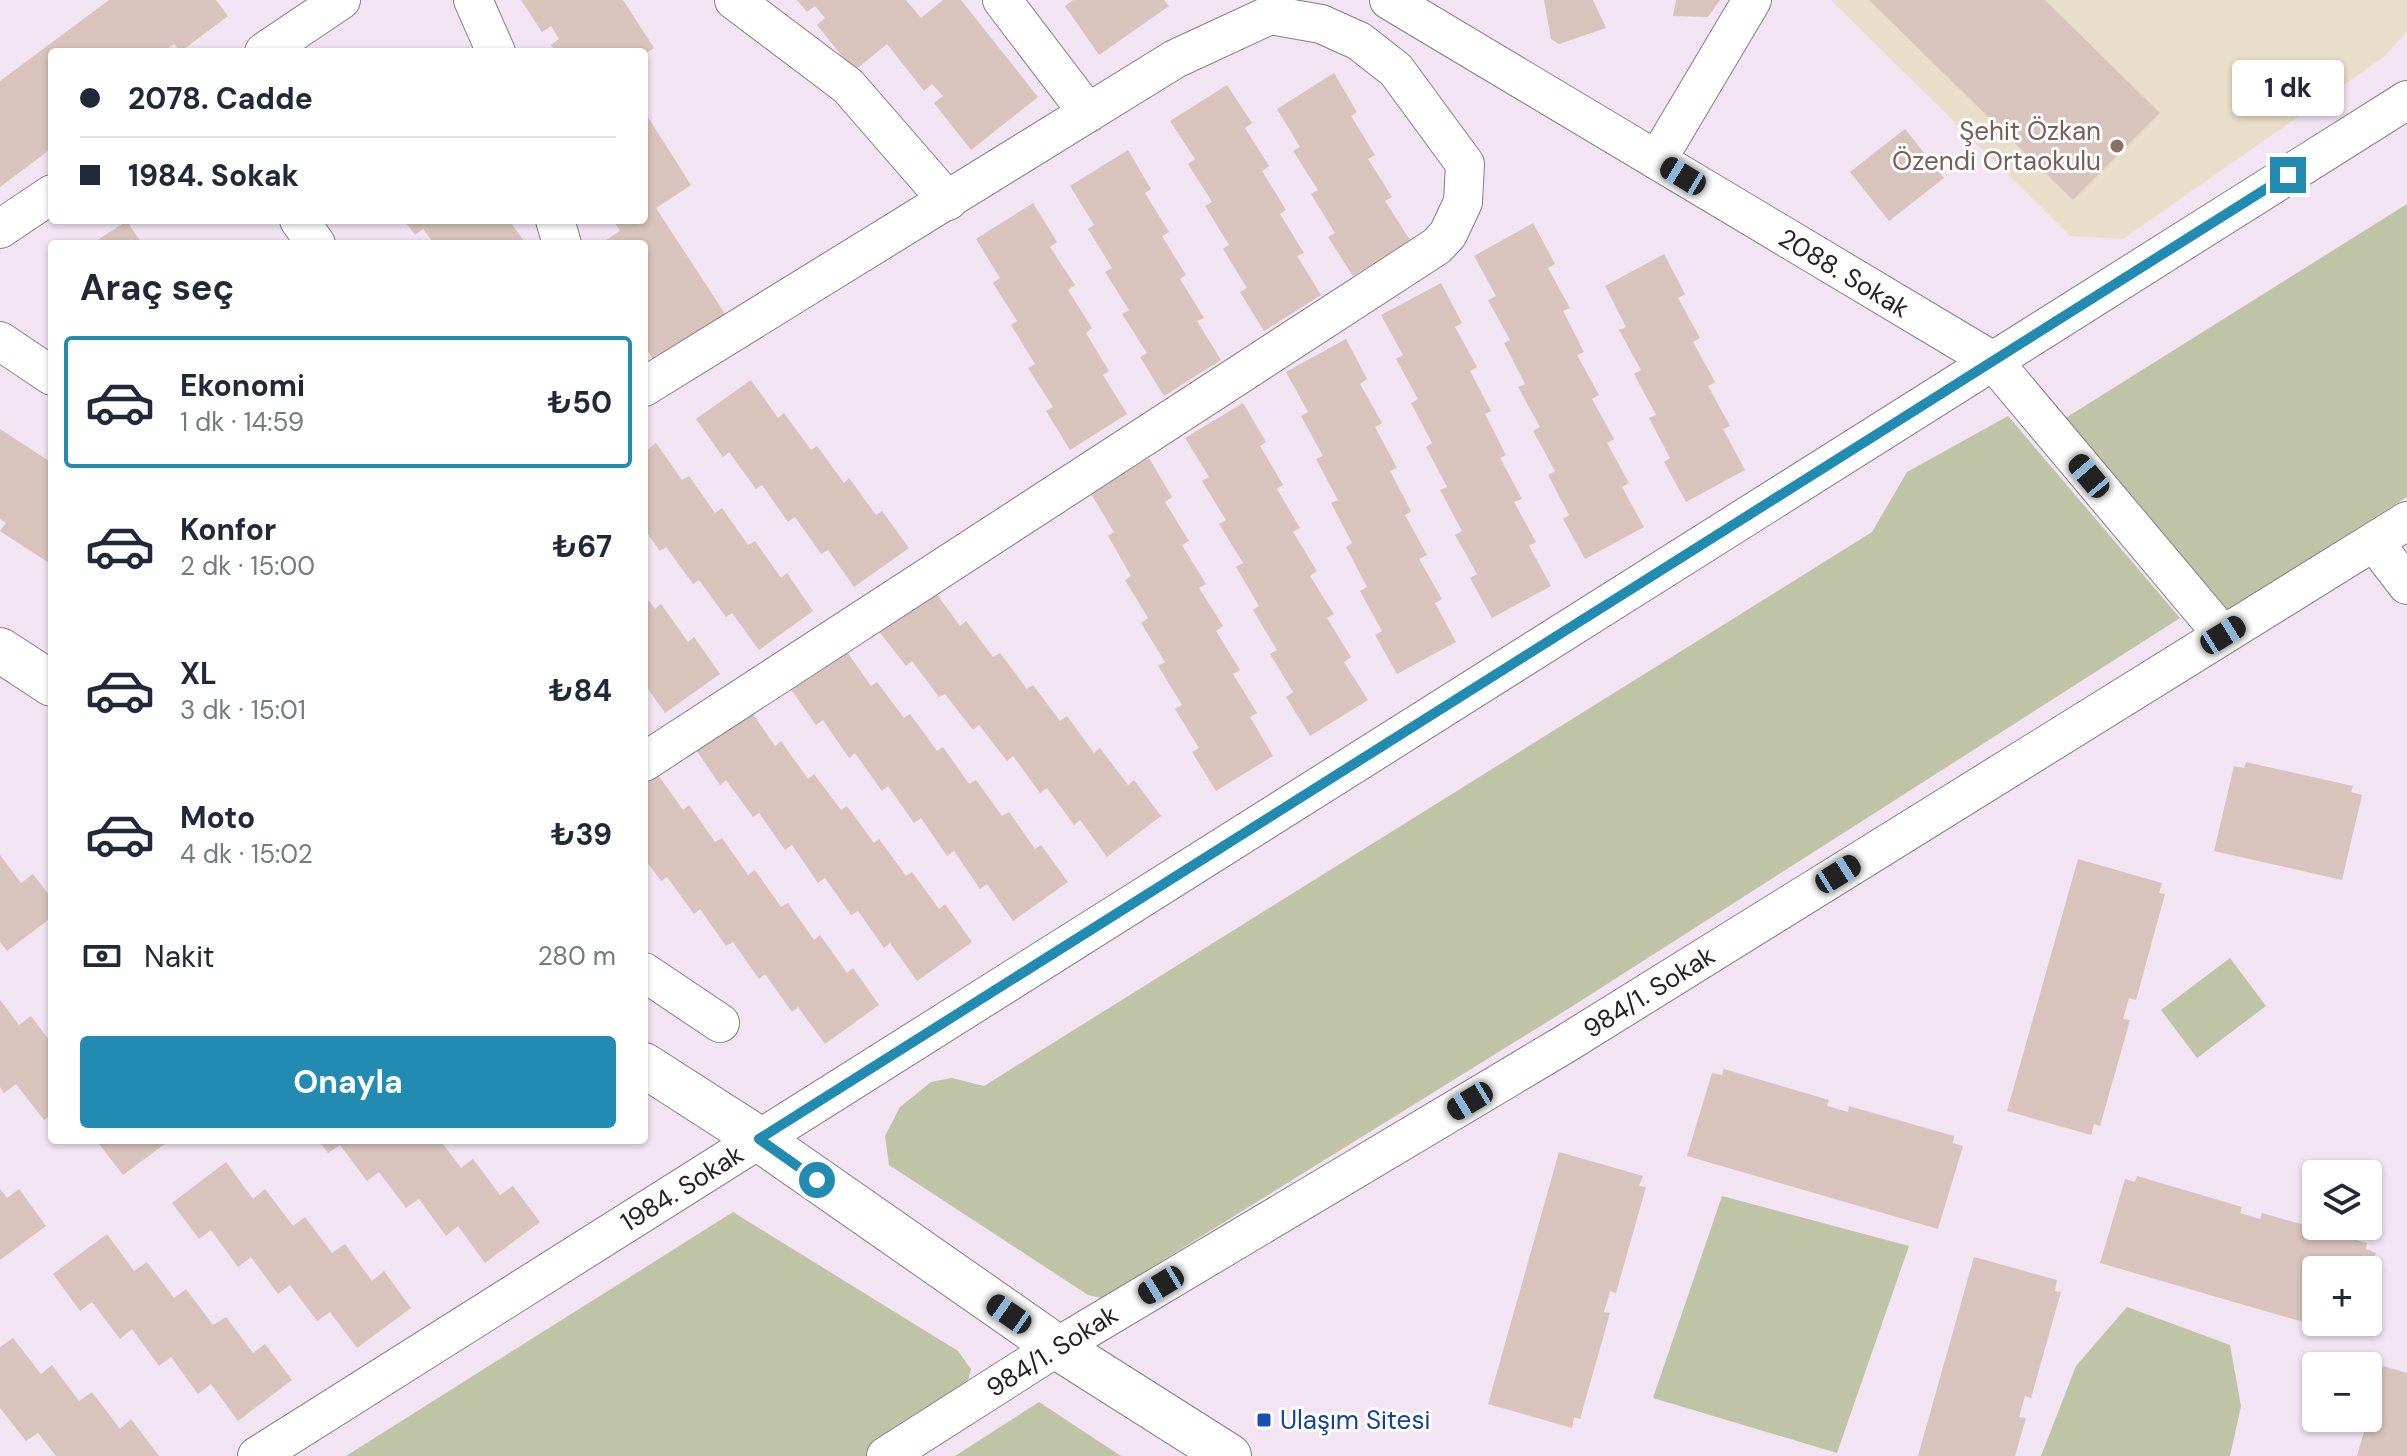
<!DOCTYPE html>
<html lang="tr">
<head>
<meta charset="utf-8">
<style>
	body { margin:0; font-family:"DM Sans",sans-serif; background:#f6f6f7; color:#1f2937; height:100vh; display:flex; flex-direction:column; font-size:30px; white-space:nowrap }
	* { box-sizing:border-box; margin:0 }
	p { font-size:26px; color:#747a83 }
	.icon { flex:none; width:44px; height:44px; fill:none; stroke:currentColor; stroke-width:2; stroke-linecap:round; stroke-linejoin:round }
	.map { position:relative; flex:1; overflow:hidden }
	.details { position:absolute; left:48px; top:240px; width:600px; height:904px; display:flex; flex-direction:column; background:#fff; border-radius:8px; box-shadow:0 2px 6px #0004 }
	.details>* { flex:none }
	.hud { position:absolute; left:48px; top:48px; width:600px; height:176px; border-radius:8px; box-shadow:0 2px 6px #0004; display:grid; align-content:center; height:176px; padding:0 32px; background:#fff }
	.controls { position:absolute; left:2302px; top:1160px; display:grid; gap:16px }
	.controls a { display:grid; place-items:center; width:80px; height:80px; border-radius:8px; background:#fff; box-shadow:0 2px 6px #0004; font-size:40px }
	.end { position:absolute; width:36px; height:36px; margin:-18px; border:10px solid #218bb2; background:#fff; box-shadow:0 0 0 4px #fff }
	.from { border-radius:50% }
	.bubble { position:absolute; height:56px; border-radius:8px; background:#fff; box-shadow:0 2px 6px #0004; font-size:26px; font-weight:700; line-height:56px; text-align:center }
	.car { position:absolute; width:24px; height:48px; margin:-24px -12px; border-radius:10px; box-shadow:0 0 6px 2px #0007; background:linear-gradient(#222 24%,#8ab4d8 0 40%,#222 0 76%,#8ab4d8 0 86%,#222 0) }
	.hud b { display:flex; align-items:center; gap:28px; height:76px; font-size:30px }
	.hud b+b { border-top:2px solid #e0e1e3 }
	.hud i { width:20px; height:20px; background:#1f2937 }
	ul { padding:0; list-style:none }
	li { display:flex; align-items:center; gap:24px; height:132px; margin:0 16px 12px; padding:0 16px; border:4px solid transparent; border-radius:8px }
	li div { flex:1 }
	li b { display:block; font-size:30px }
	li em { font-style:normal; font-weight:700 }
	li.selected { border-color:#218bb2 }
	li>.icon { width:72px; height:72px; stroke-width:1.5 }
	h2 { padding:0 32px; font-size:36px; line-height:96px }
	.pay { display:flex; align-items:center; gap:20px; height:88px; padding:0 32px; font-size:30px }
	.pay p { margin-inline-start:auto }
	.cta { display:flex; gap:16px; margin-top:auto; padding:16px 32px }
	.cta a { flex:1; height:92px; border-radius:8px; background:#218bb2; color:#fff; font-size:32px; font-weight:700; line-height:92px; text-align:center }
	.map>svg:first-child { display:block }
</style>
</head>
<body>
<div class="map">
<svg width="2407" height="1456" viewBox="0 0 2407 1456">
	<rect width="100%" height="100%" fill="#f2e4f2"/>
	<polygon fill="#e8dec9" points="1831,0 2407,0 2407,31 2385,56 2123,239 2070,236"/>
	<g fill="#c0c4a7">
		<polygon points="2407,204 2407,497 2226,611 2064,419"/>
		<polygon points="2008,416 2180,618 1568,1009 1102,1298 1088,1295 889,1165 885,1136 900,1107 931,1082 952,1078 984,1086 1872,532 1907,472"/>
		<polygon points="2230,958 2266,1006 2197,1058 2161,1010"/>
		<polygon points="1722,1196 1909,1246 1837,1453 1653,1398"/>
		<polygon points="733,1212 958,1351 971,1369 965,1392 866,1456 346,1456"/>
		<polygon points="2127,1307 2230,1345 2241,1406 2230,1456 2041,1456 2076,1366"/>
		<polygon points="1039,1402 1121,1456 955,1456"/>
	</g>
	<g fill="#d8c4bd">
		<polygon points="109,0 216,0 228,16 180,52 174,44 163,52 52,52 52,148 0,187 0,81"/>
		<polygon points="521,0 623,0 654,48 644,55 644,52 556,52 551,45 559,39 551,26 542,32"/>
		<polygon points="797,0 906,0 921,18 943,0 961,0 1038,97 971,150 934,103 943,96 932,84 924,91 887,44 854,71 817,25 825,18 815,6 807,12"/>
		<polygon points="1073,0 1164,0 1169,6 1099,55 1065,6"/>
		<polygon points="1544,0 1593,0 1606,28 1559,44 1551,39"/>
		<polygon points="1676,0 1720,0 1708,17 1673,16"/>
		<polygon points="1869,0 2045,0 2160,113 2073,200"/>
		<polygon points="1334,73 1357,112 1351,116 1375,155 1368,159 1392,197 1385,201 1410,240 1353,276 1328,237 1335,233 1311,194 1318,190 1293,151 1300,147 1277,109"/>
		<polygon points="1227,85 1252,123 1245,128 1269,166 1262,171 1286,210 1280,214 1304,253 1297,256 1321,295 1264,331 1240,292 1247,288 1223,249 1229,245 1205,206 1212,202 1188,164 1195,159 1170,121"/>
		<polygon points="644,111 691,185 656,208 729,320 658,367 644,345 644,244 600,244 620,231 613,220 644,220"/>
		<polygon points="1905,129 1944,178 1889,221 1850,172"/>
		<polygon points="1128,150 1151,189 1145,193 1169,232 1162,236 1186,275 1180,279 1204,318 1197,321 1221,360 1164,396 1140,357 1147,353 1122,314 1129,310 1105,272 1112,268 1088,229 1094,225 1070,186"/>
		<polygon points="1033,203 1057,242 1050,247 1075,285 1068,290 1092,328 1086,333 1109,371 1103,375 1127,414 1070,450 1046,411 1053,407 1028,368 1035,364 1011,325 1017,321 993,283 1000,278 976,239"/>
		<polygon points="404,220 509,220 526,244 429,244 432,241 423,229 415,235"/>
		<polygon points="127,221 142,244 91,244"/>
		<polygon points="1533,223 1555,264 1548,268 1570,308 1563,311 1584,352 1577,355 1599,395 1592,399 1614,439 1607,443 1629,483 1622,487 1644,527 1585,559 1563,519 1569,515 1548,475 1555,471 1533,431 1540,427 1518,387 1525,384 1504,343 1510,340 1488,300 1496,296 1474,256"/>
		<polygon points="1664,254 1685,294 1678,298 1700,338 1693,342 1715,382 1708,386 1730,426 1723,429 1745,470 1686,502 1664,462 1670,458 1649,418 1656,415 1634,374 1641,370 1619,330 1626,327 1605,286"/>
		<polygon points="1441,283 1462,323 1455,327 1477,367 1470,371 1491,411 1485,414 1506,455 1500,458 1522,499 1514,502 1536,542 1529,546 1551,586 1492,618 1470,578 1477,574 1455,535 1462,531 1440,490 1447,487 1426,447 1432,443 1411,403 1418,399 1396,359 1403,355 1381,315"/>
		<polygon points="1346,339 1367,379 1360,384 1382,423 1375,427 1397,468 1390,471 1411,511 1405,515 1427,555 1419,559 1442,599 1435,603 1456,642 1397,674 1375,635 1382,631 1360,591 1367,587 1346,547 1352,543 1331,503 1338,500 1316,459 1323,456 1301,416 1308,412 1286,372"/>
		<polygon points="751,380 778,418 784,413 811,450 817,446 844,483 849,478 876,515 882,511 909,548 854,587 828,550 821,554 795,517 788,522 762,485 756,489 729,452 723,457 696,419"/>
		<polygon points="1243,403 1266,442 1260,446 1283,485 1277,489 1300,528 1293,532 1317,571 1310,576 1334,614 1327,618 1351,657 1344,662 1368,700 1310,736 1286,697 1293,692 1270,654 1277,650 1253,610 1259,606 1236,567 1243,563 1219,524 1226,520 1202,481 1209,477 1185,438"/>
		<polygon points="0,429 52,463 52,565 0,531 6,523 0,519"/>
		<polygon points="656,443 682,480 689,476 715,513 722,508 748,545 755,541 781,578 787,573 813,611 759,650 732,613 726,617 699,580 693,584 666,547 660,551 644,529 644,452"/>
		<polygon points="1149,458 1172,497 1165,502 1189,541 1182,545 1206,584 1199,588 1223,626 1216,631 1240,670 1233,674 1257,713 1250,717 1273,756 1216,791 1192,752 1199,748 1175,709 1182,705 1158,666 1165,662 1141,623 1148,618 1125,580 1131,576 1108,536 1114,532 1091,494"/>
		<polygon points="933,589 960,626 966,621 993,657 1000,653 1027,689 1033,685 1060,721 1067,716 1094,753 1100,748 1128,785 1134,780 1161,816 1107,857 1080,820 1074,825 1047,788 1040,793 1013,756 1007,761 979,725 973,730 945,694 939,697 912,661 906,666 878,630"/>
		<polygon points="644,594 655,609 661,604 688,642 694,637 720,674 665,713 644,683"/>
		<polygon points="845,649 871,686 877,682 904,718 910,714 937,751 943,747 969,784 976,780 1002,816 1009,812 1035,849 1041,845 1068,882 1013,921 987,884 980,889 954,851 947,856 921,818 914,823 888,786 882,791 855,753 849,758 823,720 816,725 790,688"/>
		<polygon points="749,708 775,746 781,741 808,779 814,774 841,810 847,806 874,843 879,839 906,876 912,872 939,909 945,904 972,942 917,981 890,943 884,948 858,911 851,915 825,878 818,883 792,845 785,850 759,813 753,817 726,780 720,785 694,747"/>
		<polygon points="2246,762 2353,786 2351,792 2362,795 2342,880 2214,851 2234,766 2244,768"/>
		<polygon points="656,772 683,810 689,805 715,842 722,838 748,875 755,870 781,907 788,903 814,940 820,935 847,973 853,968 879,1005 825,1044 798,1007 792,1012 765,974 759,979 733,942 726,946 700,909 694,914 667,877 661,881 644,858 644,781"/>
		<polygon points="0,855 21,883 33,874 52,899 52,917 7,951 0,942"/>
		<polygon points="2078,859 2162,883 2159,893 2165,894 2136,1000 2129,998 2123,1019 2130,1020 2100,1126 2094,1124 2091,1135 2007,1111"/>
		<polygon points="0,1000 19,1025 31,1016 52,1044 52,1114 44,1120 16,1084 4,1093 0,1087"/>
		<polygon points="1724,1069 1829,1100 1827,1106 1848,1112 1849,1106 1954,1136 1953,1143 1963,1146 1938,1229 1687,1156 1712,1073 1722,1075"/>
		<polygon points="96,1140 170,1140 123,1175"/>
		<polygon points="318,1140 440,1140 461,1168 473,1159 500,1195 513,1186 540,1222 485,1263 458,1226 446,1236 419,1199 406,1208 379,1172 367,1181 340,1145 328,1153"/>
		<polygon points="1559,1152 1643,1176 1639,1186 1646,1187 1616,1293 1610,1291 1604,1312 1610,1313 1580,1419 1574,1417 1572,1428 1488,1404"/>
		<polygon points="226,1162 253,1199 265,1189 293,1226 305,1217 332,1253 345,1244 372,1281 384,1271 411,1308 357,1348 330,1312 317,1321 290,1285 278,1294 251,1257 238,1267 211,1230 199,1239 172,1203"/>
		<polygon points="2137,1176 2242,1207 2240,1213 2260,1219 2262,1213 2367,1243 2366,1249 2376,1253 2369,1276 2368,1270 2316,1270 2316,1322 2355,1322 2351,1336 2100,1263 2125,1179 2135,1182"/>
		<polygon points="0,1189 7,1198 19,1189 46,1226 0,1260"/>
		<polygon points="107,1234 134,1271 147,1262 174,1298 186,1289 213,1325 226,1317 253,1353 265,1344 292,1380 238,1421 211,1384 198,1394 171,1357 159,1366 132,1329 120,1339 92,1302 80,1311 53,1274"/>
		<polygon points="1974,1257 2057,1280 2055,1291 2061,1292 2031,1398 2025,1396 2019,1417 2026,1418 2015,1456 1918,1456"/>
		<polygon points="13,1338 41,1374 52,1365 79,1401 92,1392 120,1429 131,1419 159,1456 56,1456 38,1433 26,1441 0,1408 0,1347"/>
		<polygon points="2383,1366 2407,1373 2407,1456 2357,1456"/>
	</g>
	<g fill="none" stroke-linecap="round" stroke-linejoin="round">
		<defs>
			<g id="minor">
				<polyline points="473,0 496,52"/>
				<polyline points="734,0 848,86 948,201"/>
				<polyline points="1002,0 1088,113"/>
				<polyline points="1389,0 1993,361 2223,635"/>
				<polyline points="264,52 341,0"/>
				<polyline points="1657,160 1752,0"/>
				<polyline points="299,220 316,244"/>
				<polyline points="555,220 562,244"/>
				<polyline points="0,229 52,194"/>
				<polyline points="0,341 52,376"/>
				<polyline points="644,387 1175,59 1270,15 1321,24 1359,41 1396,70 1465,164 1463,202 1448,234 1437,246 644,762"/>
				<polyline points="2374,542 2407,585"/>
				<polyline points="644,972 720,1023"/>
				<polyline points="257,1456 2407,100"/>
				<polyline points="886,1456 1057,1347 1565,1044 2407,521"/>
			</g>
			<g id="tertiary">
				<polyline points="0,650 52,684"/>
				<polyline points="644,1065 759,1139 1057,1347 1229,1456"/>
			</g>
		</defs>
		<use href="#minor" stroke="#887b88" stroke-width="40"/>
		<use href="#tertiary" stroke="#887b88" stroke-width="46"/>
		<use href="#minor" stroke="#fff" stroke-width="38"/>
		<use href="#tertiary" stroke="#fff" stroke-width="44"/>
	</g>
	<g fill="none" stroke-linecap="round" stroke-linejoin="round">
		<polyline stroke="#218bb2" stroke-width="10" points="817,1180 759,1139 2288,175"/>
	</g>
	<circle fill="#8d6e63" stroke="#fff" stroke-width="3" cx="2117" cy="146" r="8"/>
	<rect fill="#1a4fb4" stroke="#fff" stroke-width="3" x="1256" y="1412" width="16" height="16" rx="4"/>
	<g text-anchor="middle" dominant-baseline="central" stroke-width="6" stroke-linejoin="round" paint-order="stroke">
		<g font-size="26" fill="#785e54" stroke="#fff" text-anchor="end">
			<text x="2101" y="131">Şehit Özkan<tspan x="2101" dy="30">Özendi Ortaokulu</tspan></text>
		</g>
		<g font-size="26" fill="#272126" stroke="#fff">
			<text transform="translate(1844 273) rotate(31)">2088. Sokak</text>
			<text transform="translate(1649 992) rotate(-32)">984/1. Sokak</text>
			<text transform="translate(682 1188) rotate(-32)">1984. Sokak</text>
			<text transform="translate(1052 1351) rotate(-32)">984/1. Sokak</text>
		</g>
		<g font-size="26" fill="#164399" stroke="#fff" text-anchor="start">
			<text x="1280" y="1420">Ulaşım Sitesi</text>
		</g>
	</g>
</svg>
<div class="controls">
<a><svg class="icon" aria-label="layers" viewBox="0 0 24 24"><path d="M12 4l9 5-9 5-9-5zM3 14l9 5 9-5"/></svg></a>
<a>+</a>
<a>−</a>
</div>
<i class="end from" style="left:817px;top:1180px"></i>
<i class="end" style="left:2288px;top:175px"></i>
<div class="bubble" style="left:2232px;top:60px;width:112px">1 dk</div>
<i class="car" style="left:1683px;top:176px;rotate:301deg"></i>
<i class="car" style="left:2089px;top:476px;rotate:320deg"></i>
<i class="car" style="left:2223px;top:635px;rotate:58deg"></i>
<i class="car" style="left:1838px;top:874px;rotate:58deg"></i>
<i class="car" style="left:1470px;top:1101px;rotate:239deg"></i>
<i class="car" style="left:1161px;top:1285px;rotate:239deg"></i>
<i class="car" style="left:1009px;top:1314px;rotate:305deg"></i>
<div class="hud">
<b><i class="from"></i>2078. Cadde</b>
<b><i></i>1984. Sokak</b>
</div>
<section class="details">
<h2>Araç seç</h2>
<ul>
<li class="selected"><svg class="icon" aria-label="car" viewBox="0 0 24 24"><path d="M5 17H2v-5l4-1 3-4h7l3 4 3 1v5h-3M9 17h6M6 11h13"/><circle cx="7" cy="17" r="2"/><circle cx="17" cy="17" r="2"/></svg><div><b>Ekonomi</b><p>1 dk · 14:59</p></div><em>₺50</em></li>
<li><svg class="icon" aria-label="car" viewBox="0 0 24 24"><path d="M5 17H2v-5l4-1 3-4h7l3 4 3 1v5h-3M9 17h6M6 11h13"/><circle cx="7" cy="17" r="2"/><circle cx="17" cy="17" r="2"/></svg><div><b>Konfor</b><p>2 dk · 15:00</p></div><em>₺67</em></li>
<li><svg class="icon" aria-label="car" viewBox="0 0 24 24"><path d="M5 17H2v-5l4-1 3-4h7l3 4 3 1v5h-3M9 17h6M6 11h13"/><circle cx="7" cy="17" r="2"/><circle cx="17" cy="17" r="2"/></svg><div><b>XL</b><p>3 dk · 15:01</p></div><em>₺84</em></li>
<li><svg class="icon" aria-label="car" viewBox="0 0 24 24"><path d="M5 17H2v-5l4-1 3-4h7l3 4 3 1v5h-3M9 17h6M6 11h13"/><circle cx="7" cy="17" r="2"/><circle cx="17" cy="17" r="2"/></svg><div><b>Moto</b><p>4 dk · 15:02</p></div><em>₺39</em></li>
</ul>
<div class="pay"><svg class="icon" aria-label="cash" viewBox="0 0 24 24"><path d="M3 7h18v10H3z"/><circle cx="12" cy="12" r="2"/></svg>Nakit<p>280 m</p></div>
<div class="cta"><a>Onayla</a></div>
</section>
</div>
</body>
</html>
